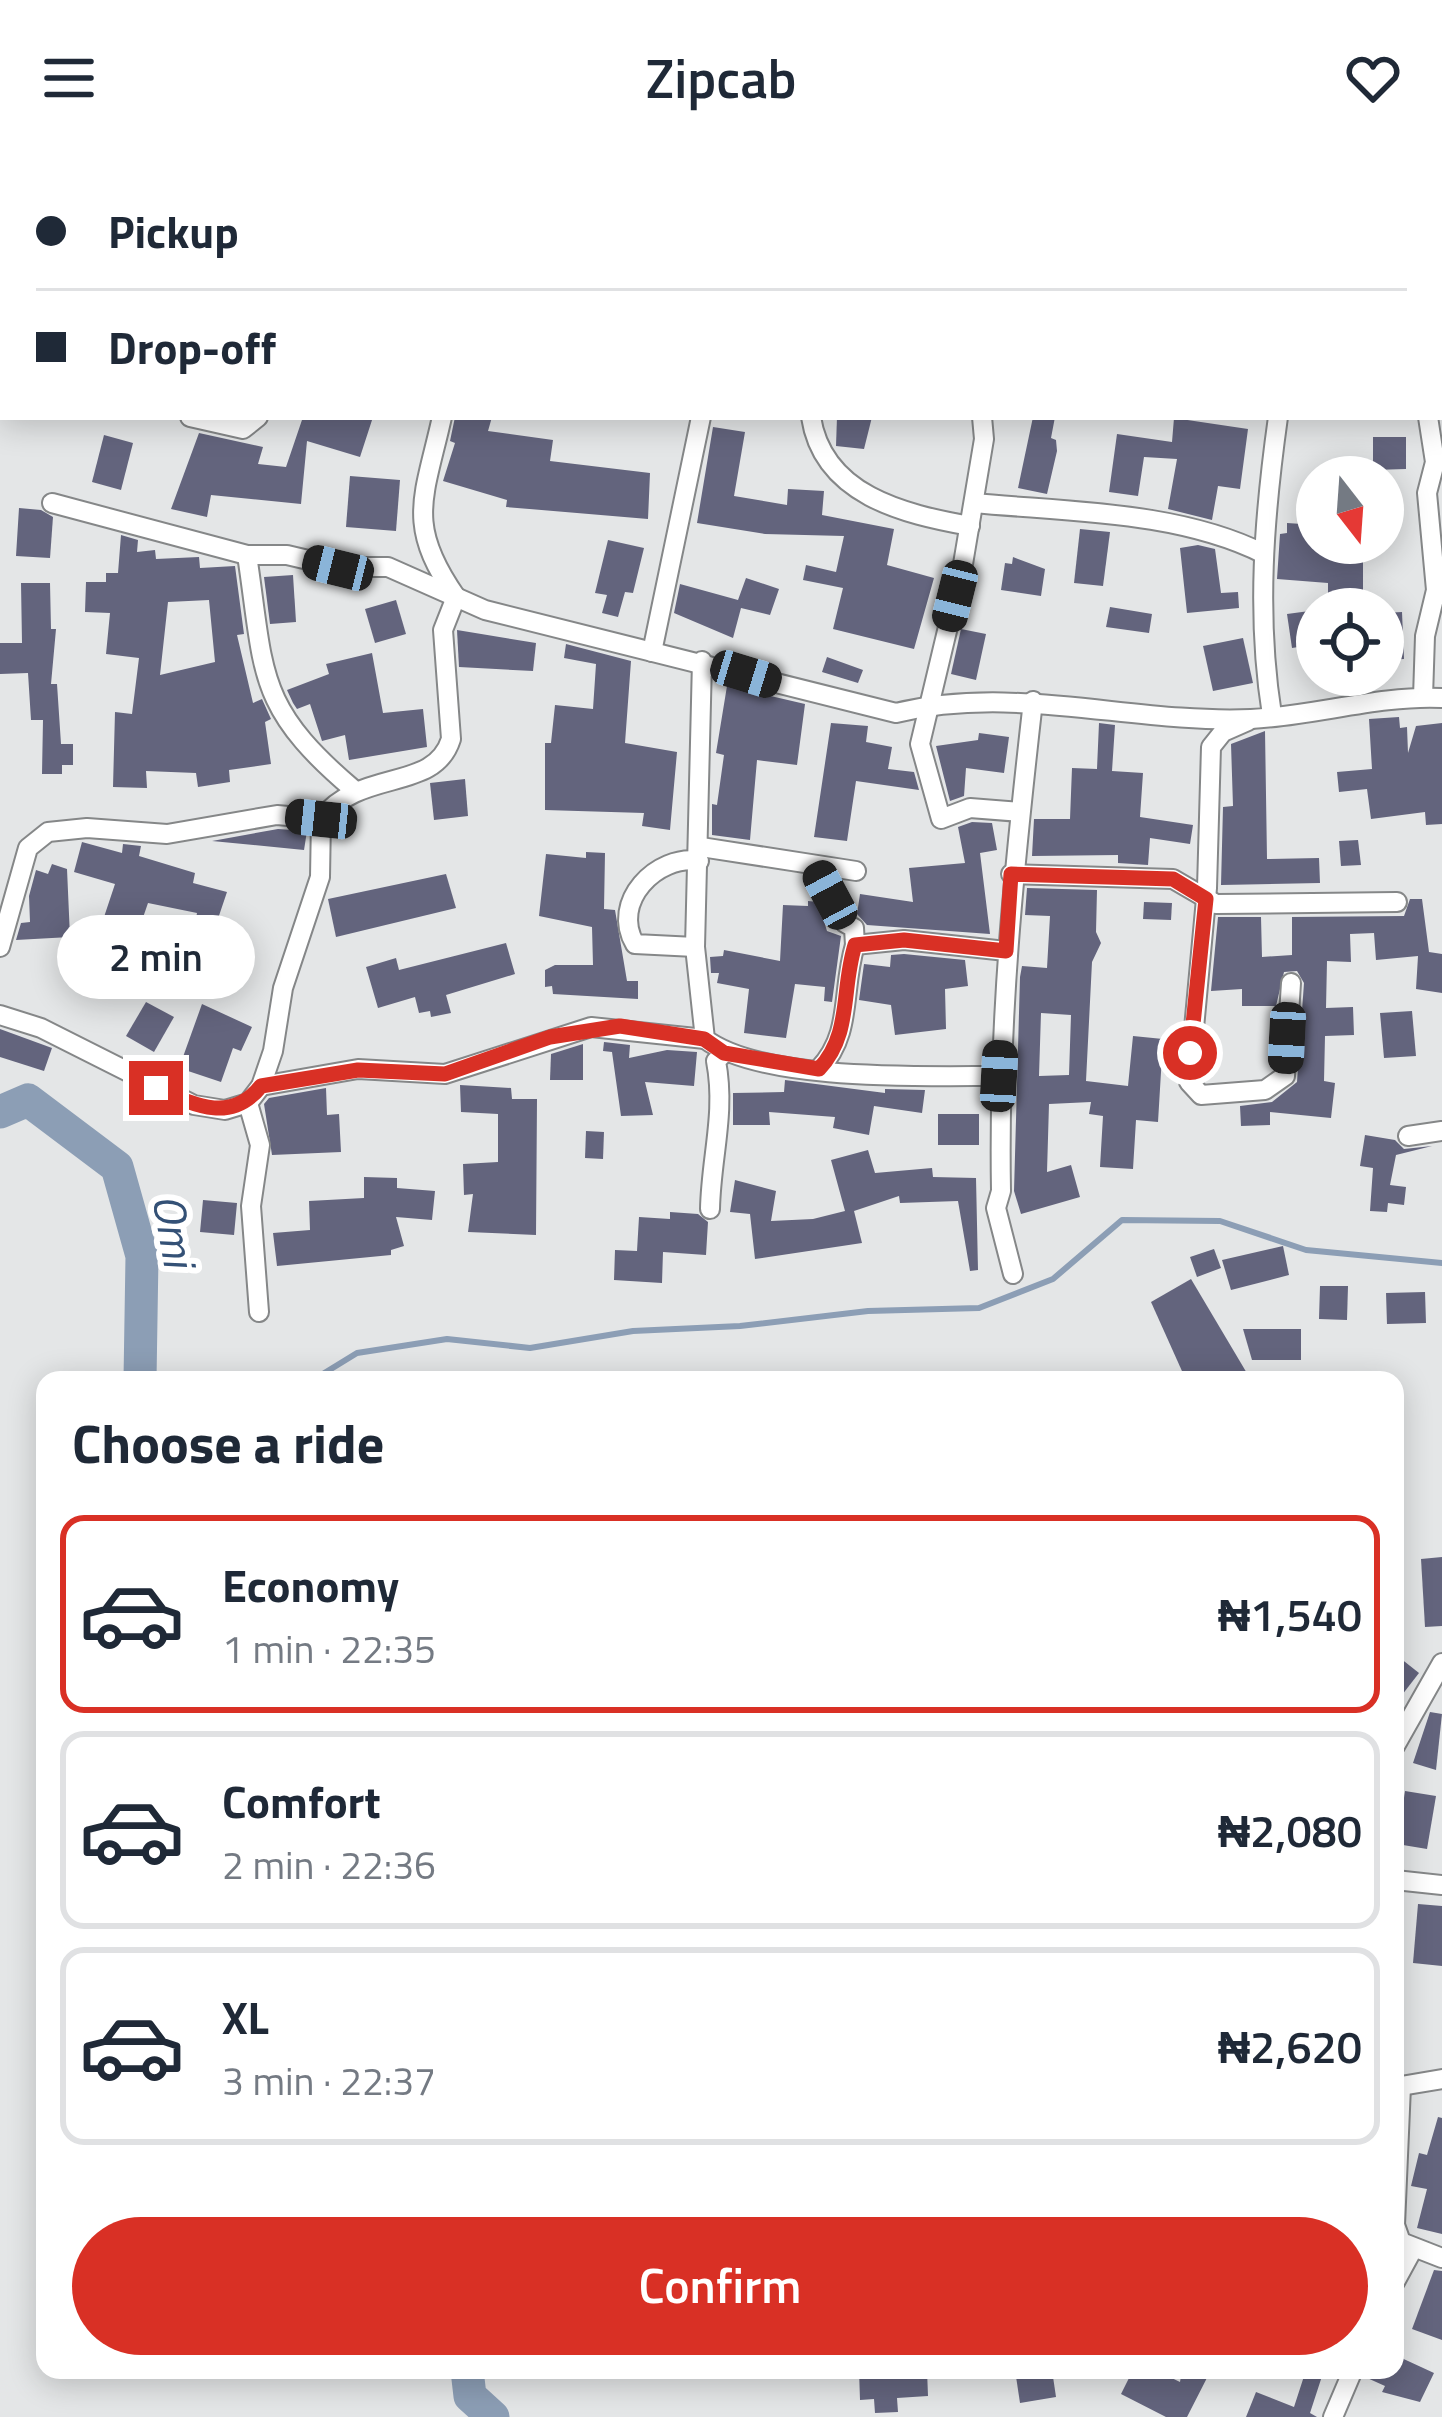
<!DOCTYPE html>
<html lang="en">
<head>
<meta charset="utf-8">
<style>
	body { margin:0; font-family:"Titillium Web",sans-serif; background:#f2f2f3; color:#1f2937; height:100vh; display:flex; flex-direction:column; font-size:45px; white-space:nowrap }
	* { box-sizing:border-box; margin:0 }
	p { font-size:39px; color:#747a83 }
	.icon { flex:none; width:66px; height:66px; fill:none; stroke:currentColor; stroke-width:2; stroke-linecap:round; stroke-linejoin:round }
	.map { position:relative; flex:1; overflow:hidden }
	.drawer { position:absolute; left:36px; top:1215px; width:1368px; height:1008px; display:flex; flex-direction:column; background:#fff; border-radius:24px; box-shadow:0 6px 30px #0003 }
	.drawer>* { flex:none }
	.hud { position:absolute; left:0px; top:0px; width:1443px; height:264px; box-shadow:0 6px 30px #0003; display:grid; align-content:center; height:264px; padding:0 36px; background:#fff }
	.needle { width:78px; rotate:163deg }
	.controls { position:absolute; left:1296px; top:300px; display:grid; gap:24px }
	.controls a { display:grid; place-items:center; width:108px; height:108px; border-radius:50%; background:#fff; box-shadow:0 6px 30px #0003; font-size:60px }
	.end { position:absolute; width:54px; height:54px; margin:-27px; border:15px solid #d93025; background:#fff; box-shadow:0 0 0 6px #fff }
	.from { border-radius:50% }
	.bubble { position:absolute; height:84px; border-radius:42px; background:#fff; box-shadow:0 6px 30px #0003; font-size:39px; font-weight:600; line-height:84px; text-align:center }
	.car { position:absolute; width:36px; height:72px; margin:-36px -18px; border-radius:15px; box-shadow:0 0 9px 3px #0007; background:linear-gradient(#222 24%,#8ab4d8 0 40%,#222 0 76%,#8ab4d8 0 86%,#222 0) }
	.hud b { display:flex; align-items:center; gap:42px; height:114px; font-size:45px }
	.hud b+b { border-top:3px solid #e0e1e3 }
	.hud i { width:30px; height:30px; background:#1f2937 }
	ul { padding:0; list-style:none }
	li { display:flex; align-items:center; gap:36px; height:198px; margin:0 24px 18px; padding:0 12px; border:6px solid #e0e1e3; border-radius:24px }
	li div { flex:1 }
	li b { display:block; font-size:45px }
	li em { font-style:normal; font-weight:600 }
	li.current { border-color:#d93025 }
	li>.icon { width:108px; height:108px; stroke-width:1.5 }
	h2 { padding:0 36px; font-size:54px; line-height:144px }
	.primary-button { display:flex; gap:24px; margin-top:auto; padding:24px 36px }
	.primary-button a { flex:1; height:138px; border-radius:72px; background:#d93025; color:#fff; font-size:48px; font-weight:600; line-height:138px; text-align:center }
	header { display:flex; justify-content:space-between; align-items:center; height:156px; padding:0 36px; background:#fff; font-size:54px; font-weight:600 }
	.map>svg:first-child { display:block }
</style>
</head>
<body>
<header><svg class="icon" aria-label="menu" viewBox="0 0 24 24"><path d="M4 6h16M4 12h16M4 18h16"/></svg>Zipcab<svg class="icon" aria-label="heart" viewBox="0 0 24 24"><path d="M12 20l-8-8c-3-5 5-10 8-4 3-6 11-1 8 4z"/></svg></header>
<div class="map">
<svg width="1442" height="2261" viewBox="0 0 1442 2261">
	<rect width="100%" height="100%" fill="#e4e6e7"/>
	<g fill="none" stroke-linecap="round" stroke-linejoin="round">
		<g stroke="#8c9eb5" stroke-width="6">
			<polyline points="1172,0 1176,3"/>
			<polyline points="1440,126 1442,126"/>
			<polyline points="313,1224 357,1197 447,1183 530,1192 633,1175 740,1170 868,1155 979,1152 1053,1123 1122,1064 1220,1065 1306,1094 1442,1107"/>
		</g>
		<g stroke="#8c9eb5" stroke-width="33">
			<polyline points="0,956 28,944 117,1011 142,1100 140,1224"/>
			<polyline points="467,2214 470,2240 493,2261"/>
		</g>
	</g>
	<g fill="#63647d" fill-rule="evenodd">
		<polygon points="303,261 373,261 360,301 307,285 301,348 211,339 207,361 171,353 199,277 263,291 258,308 286,311"/>
		<polygon points="455,261 492,261 488,275 553,284 550,305 650,317 648,363 506,351 507,344 443,325 455,287 450,285"/>
		<polygon points="837,261 872,261 864,293 836,290"/>
		<polygon points="1033,261 1055,261 1051,282 1056,284 1057,295 1047,338 1018,332"/>
		<polygon points="1174,262 1248,273 1240,333 1218,330 1212,364 1168,353 1177,303 1144,301 1138,340 1109,336 1117,278 1172,286"/>
		<polygon points="713,271 745,276 734,340 787,349 788,333 824,335 822,359 894,373 887,409 934,422 914,493 833,473 843,432 803,424 806,409 836,416 844,380 765,378 697,367"/>
		<polygon points="104,279 133,287 121,334 92,326"/>
		<polygon points="1373,281 1406,281 1406,313 1373,314"/>
		<polygon points="350,320 400,324 396,375 346,371"/>
		<polygon points="19,352 41,354 53,361 50,402 16,400"/>
		<polygon points="1287,367 1317,369 1317,387 1363,387 1363,453 1328,453 1328,427 1277,423 1280,378 1287,377"/>
		<polygon points="1080,373 1110,376 1103,430 1074,427"/>
		<path d="M121,379l17,5 -1,12 18,-2 1,9 43,-2 1,11 35,-2 9,68 -7,1 16,68 9,-4 9,20 -6,3 6,42 -42,6 1,12 -32,5 -2,-14 -50,-2 1,17 -34,-1 2,-75 17,2 7,-56 -33,-4 4,-41 -25,-1 1,-30h20v-9h12zM209,444l6,62 -55,13 8,-73z"/>
		<polygon points="608,384 644,392 633,437 625,436 618,461 602,457 607,439 595,437"/>
		<polygon points="1198,389 1215,393 1221,437 1238,436 1239,452 1187,457 1180,392"/>
		<polygon points="1013,401 1045,413 1041,440 1001,434 1005,407 1012,408"/>
		<polygon points="293,419 296,466 270,468 264,421"/>
		<polygon points="746,422 779,433 770,459 741,452 733,482 674,457 680,428 738,444"/>
		<polygon points="21,427 50,427 51,473 56,473 51,528 57,528 61,588 73,588 73,609 62,609 62,618 42,618 43,564 31,564 28,517 0,518 0,487 22,487"/>
		<polygon points="396,444 406,478 375,487 365,453"/>
		<polygon points="1110,451 1152,458 1149,477 1106,471"/>
		<polygon points="1317,454 1317,488 1292,492 1287,458"/>
		<polygon points="1402,456 1404,503 1383,504 1383,457"/>
		<polygon points="961,473 986,478 976,524 951,518"/>
		<polygon points="457,474 536,487 533,515 459,511"/>
		<polygon points="1243,482 1253,527 1213,535 1203,490"/>
		<polygon points="566,488 631,505 625,587 677,596 670,674 642,670 644,657 545,654 545,587 551,587 555,549 593,553 596,508 564,502"/>
		<polygon points="372,497 383,557 423,553 427,591 349,604 345,579 322,585 310,548 297,553 293,547 287,534 329,518 326,508"/>
		<polygon points="827,501 863,514 858,527 822,516"/>
		<polygon points="727,530 805,548 797,609 757,604 750,684 712,679 712,648 717,649 724,599 716,597"/>
		<polygon points="1399,561 1400,572 1407,571 1408,597 1416,570 1442,567 1442,668 1426,669 1425,656 1371,663 1367,633 1339,636 1337,616 1372,613 1369,563"/>
		<polygon points="831,567 868,570 866,586 892,591 888,613 914,616 919,634 856,625 847,685 814,681"/>
		<polygon points="1099,567 1115,569 1112,615 1143,617 1140,661 1193,669 1190,688 1150,682 1148,709 1118,707 1118,699 1032,700 1034,663 1070,663 1072,612 1097,613"/>
		<polygon points="1265,575 1267,703 1319,702 1320,727 1221,729 1223,651 1233,650 1231,588"/>
		<polygon points="979,577 1009,581 1004,617 966,612 964,640 950,645 936,590 978,584"/>
		<polygon points="465,623 468,660 434,664 430,627"/>
		<polygon points="972,666 992,667 997,694 980,697 990,778 867,769 857,758 860,738 913,746 909,712 965,707 958,671"/>
		<polygon points="278,673 307,675 304,694 212,685"/>
		<polygon points="1358,684 1361,709 1341,710 1339,685"/>
		<polygon points="82,686 122,697 123,688 141,690 139,700 195,717 193,727 227,736 200,816 186,814 197,757 148,747 137,779 102,767 115,728 74,716"/>
		<polygon points="586,696 605,697 604,753 615,754 627,825 638,825 638,843 553,838 552,830 545,831 545,814 555,809 593,809 592,771 539,760 546,698 586,702"/>
		<polygon points="52,708 67,713 70,781 16,784 21,767 30,766 29,740 36,714 48,718"/>
		<polygon points="446,718 456,752 336,781 328,743"/>
		<path d="M1027,732l70,2 -1,42 5,11 -9,19 -6,119 42,5 5,-50 30,3 -5,83 -22,-2 -3,49 -33,-2 3,-51 -14,-2 2,-12 -42,2 -2,68 24,-7 9,32 -59,17 -7,-23 6,-214 2,-11 25,2 3,-52 -25,-1zM1041,857l30,2 -2,60 -30,1z"/>
		<polygon points="1410,743 1422,743 1429,796 1442,798 1442,837 1416,833 1418,800 1376,804 1374,777 1350,778 1351,806 1327,805 1326,852 1353,851 1354,879 1325,880 1324,925 1335,927 1331,962 1270,956 1270,969 1241,970 1240,950 1272,946 1297,926 1304,827 1297,815 1284,816 1276,850 1242,850 1242,833 1211,835 1218,761 1261,761 1262,801 1292,799 1292,761 1404,760"/>
		<polygon points="808,745 818,746 827,775 841,780 832,846 824,845 825,831 795,828 786,882 744,877 749,833 717,827 719,817 711,817 710,801 723,800 724,794 780,805 783,749 808,750"/>
		<polygon points="1144,746 1172,747 1171,764 1143,763"/>
		<polygon points="506,787 515,818 446,839 451,857 431,861 430,855 419,857 415,841 378,852 366,811 396,802 399,814"/>
		<polygon points="904,798 965,804 968,830 945,833 946,873 895,879 891,849 859,844 864,808 890,811 891,799"/>
		<polygon points="146,846 174,861 154,896 126,880"/>
		<polygon points="202,848 252,871 241,895 233,892 221,926 179,912"/>
		<polygon points="1412,855 1416,900 1384,902 1380,857"/>
		<polygon points="0,873 52,892 44,915 0,901"/>
		<polygon points="604,886 630,889 629,902 667,894 697,896 694,930 645,926 653,959 621,960 612,896 603,895"/>
		<polygon points="583,888 583,924 550,924 551,898"/>
		<polygon points="785,924 885,937 885,933 925,934 922,957 874,950 869,979 833,972 835,961 769,956 770,969 733,969 733,937 784,936"/>
		<polygon points="460,929 511,932 512,943 537,943 536,1079 468,1076 473,1038 464,1039 463,1008 498,1006 498,958 461,956"/>
		<polygon points="326,932 327,959 339,958 341,996 272,999 264,948 269,942"/>
		<rect x="938" y="958" width="41" height="31"/>
		<polygon points="586,975 604,976 603,1003 585,1002"/>
		<polygon points="1365,979 1395,984 1404,993 1432,990 1396,999 1390,1029 1406,1031 1404,1049 1388,1047 1387,1056 1370,1055 1373,1012 1360,1010"/>
		<polygon points="868,994 875,1017 932,1012 933,1021 976,1022 978,1114 970,1115 958,1045 900,1047 899,1040 854,1055 862,1087 755,1103 750,1058 730,1056 735,1024 776,1035 771,1065 813,1063 845,1055 831,1004"/>
		<polygon points="364,1021 397,1022 397,1032 435,1035 432,1064 396,1061 404,1090 391,1094 391,1099 277,1110 273,1077 310,1074 309,1045 364,1042"/>
		<polygon points="203,1044 237,1047 234,1079 200,1076"/>
		<polygon points="670,1056 698,1058 708,1066 706,1099 663,1096 662,1127 614,1124 615,1094 637,1095 639,1061 670,1063"/>
		<polygon points="1283,1090 1289,1119 1231,1134 1222,1104"/>
		<polygon points="1214,1093 1221,1112 1197,1121 1190,1101"/>
		<polygon points="1191,1123 1251,1224 1186,1224 1151,1146"/>
		<polygon points="1320,1130 1348,1130 1347,1164 1319,1163"/>
		<polygon points="1425,1136 1426,1167 1387,1168 1386,1137"/>
		<polygon points="1243,1173 1301,1173 1301,1204 1252,1204"/>
		<polygon points="1442,1401 1442,1470 1425,1471 1421,1403"/>
		<polygon points="1395,1498 1419,1517 1395,1548"/>
		<polygon points="1430,1556 1442,1558 1436,1614 1413,1607"/>
		<polygon points="1405,1635 1436,1640 1427,1693 1397,1688"/>
		<polygon points="1418,1748 1442,1750 1442,1810 1413,1807"/>
		<polygon points="1438,1961 1442,1962 1442,2078 1417,2072 1427,2033 1411,2030 1419,1997 1427,1999"/>
		<polygon points="1434,2114 1442,2115 1442,2184 1412,2173"/>
		<polygon points="1395,2199 1434,2217 1420,2246 1382,2236 1385,2230 1365,2221 1366,2214 1395,2214"/>
		<polygon points="859,2214 927,2214 928,2240 897,2242 898,2256 875,2257 874,2243 860,2244"/>
		<polygon points="1015,2214 1052,2214 1056,2241 1020,2247"/>
		<polygon points="1133,2214 1155,2214 1180,2226 1182,2214 1211,2214 1187,2261 1166,2261 1121,2238"/>
		<polygon points="1306,2214 1324,2214 1310,2257 1317,2261 1246,2261 1256,2236 1294,2251"/>
	</g>
	<g fill="none" stroke-linecap="round" stroke-linejoin="round">
		<defs>
			<g id="street">
				<polyline points="773,0 774,3"/>
				<polyline points="928,0 939,3"/>
				<polyline points="141,3 142,0"/>
				<polyline points="526,3 527,0"/>
				<polyline points="1000,3 1002,0"/>
				<polyline points="190,261 243,273 258,261"/>
				<path d="M811,261c12,78 92,97 159,109"/>
				<polyline points="982,261 984,283 963,408 920,588 941,663 970,652 1020,656"/>
				<path d="M52,347l195,52h40l51,12h50l97,43 411,103c119,-29 236,11 355,6 63,-3 128,-24 191,-21"/>
				<path d="M974,347c94,9 205,8 290,51"/>
				<path d="M247,399c18,119 8,151 106,234"/>
				<polyline points="652,496 701,261"/>
				<path d="M702,505l-7,286 10,92c57,43 221,37 294,37"/>
				<polyline points="1423,541 1425,480 1436,434 1427,337 1435,306 1428,261"/>
				<path d="M1272,559c-16,-100 -8,-198 6,-298"/>
				<polyline points="1248,565 1223,576 1211,591 1207,732 1189,926 1201,939 1265,934 1285,920 1291,827"/>
				<polyline points="701,691 856,715"/>
				<polyline points="815,710 845,767 854,772 855,789"/>
				<polyline points="1011,718 1173,723 1216,748 1397,746"/>
				<polyline points="0,791 28,692 48,676 87,672 167,678 277,659 321,663"/>
				<path d="M695,791l-60,-3c-25,-42 22,-90 64,-83"/>
				<path d="M0,859l41,13 153,77 31,5 23,-7 13,-17 12,-35 10,-63 37,-111 1,-58c41,-52 113,-26 130,-80l-8,-109 13,-33c-51,-73 -32,-99 -14,-180"/>
				<path d="M819,913c34,-36 22,-78 36,-124l49,-5 102,11"/>
				<polyline points="261,930 358,913 445,918 591,871 705,883"/>
				<polyline points="248,947 260,989 251,1050 259,1156"/>
				<polyline points="1408,980 1442,975"/>
				<path d="M710,1053c1,-52 16,-96 6,-148l8,-8"/>
				<path d="M1013,1118l-17,-66 5,-17c-3,-169 13,-323 32,-490"/>
				<polyline points="1395,1590 1442,1507"/>
				<polyline points="1395,1724 1442,1729"/>
				<polyline points="1401,1930 1395,2069 1401,2086 1442,2102"/>
				<polyline points="1395,1931 1442,1923"/>
				<polyline points="1395,2126 1413,2093"/>
				<polyline points="1333,2261 1353,2214"/>
			</g>
		</defs>
		<use href="#street" stroke="#858788" stroke-width="22"/>
		<use href="#street" stroke="#fff" stroke-width="18"/>
	</g>
	<g fill="none" stroke-linecap="round" stroke-linejoin="round">
		<path stroke="#d93025" stroke-width="15" d="M156,932c38,17 75,36 105,-2l97,-16 87,4 105,-37 70,-11 84,13 20,14 95,16c33,-35 22,-80 36,-124l49,-5 102,11 5,-77 162,5 33,20 -16,154"/>
	</g>
	<g text-anchor="middle" dominant-baseline="central" stroke-width="12" stroke-linejoin="round" paint-order="stroke">
		<g font-size="45" font-style="italic" fill="#345176" stroke="#fff">
			<text transform="translate(175 1074) rotate(80)">Omi</text>
		</g>
	</g>
</svg>
<div class="controls">
<a><svg class="needle" viewBox="-14 -14 28 28"><path d="M0-13l5 13h-10z" fill="#e53935"/><path d="M0 13l5-13h-10z" fill="#747a83"/></svg></a>
<a><svg class="icon" aria-label="locate" viewBox="0 0 24 24"><circle cx="12" cy="12" r="6"/><path d="M12 2v4M12 18v4M2 12h4M18 12h4"/></svg></a>
</div>
<i class="end from" style="left:1190px;top:897px"></i>
<i class="end" style="left:156px;top:932px"></i>
<div class="bubble" style="left:57px;top:759px;width:198px">2 min</div>
<i class="car" style="left:338px;top:412px;rotate:284deg"></i>
<i class="car" style="left:955px;top:440px;rotate:194deg"></i>
<i class="car" style="left:746px;top:518px;rotate:107deg"></i>
<i class="car" style="left:321px;top:663px;rotate:276deg"></i>
<i class="car" style="left:830px;top:739px;rotate:332deg"></i>
<i class="car" style="left:1287px;top:882px;rotate:183deg"></i>
<i class="car" style="left:999px;top:920px;rotate:3deg"></i>
<div class="hud">
<b><i class="from"></i>Pickup</b>
<b><i></i>Drop-off</b>
</div>
<section class="drawer">
<h2>Choose a ride</h2>
<ul>
<li class="current"><svg class="icon" aria-label="car" viewBox="0 0 24 24"><path d="M5 17H2v-5l4-1 3-4h7l3 4 3 1v5h-3M9 17h6M6 11h13"/><circle cx="7" cy="17" r="2"/><circle cx="17" cy="17" r="2"/></svg><div><b>Economy</b><p>1 min · 22:35</p></div><em>₦1,540</em></li>
<li><svg class="icon" aria-label="car" viewBox="0 0 24 24"><path d="M5 17H2v-5l4-1 3-4h7l3 4 3 1v5h-3M9 17h6M6 11h13"/><circle cx="7" cy="17" r="2"/><circle cx="17" cy="17" r="2"/></svg><div><b>Comfort</b><p>2 min · 22:36</p></div><em>₦2,080</em></li>
<li><svg class="icon" aria-label="car" viewBox="0 0 24 24"><path d="M5 17H2v-5l4-1 3-4h7l3 4 3 1v5h-3M9 17h6M6 11h13"/><circle cx="7" cy="17" r="2"/><circle cx="17" cy="17" r="2"/></svg><div><b>XL</b><p>3 min · 22:37</p></div><em>₦2,620</em></li>
</ul>
<div class="primary-button"><a>Confirm</a></div>
</section>
</div>
</body>
</html>
